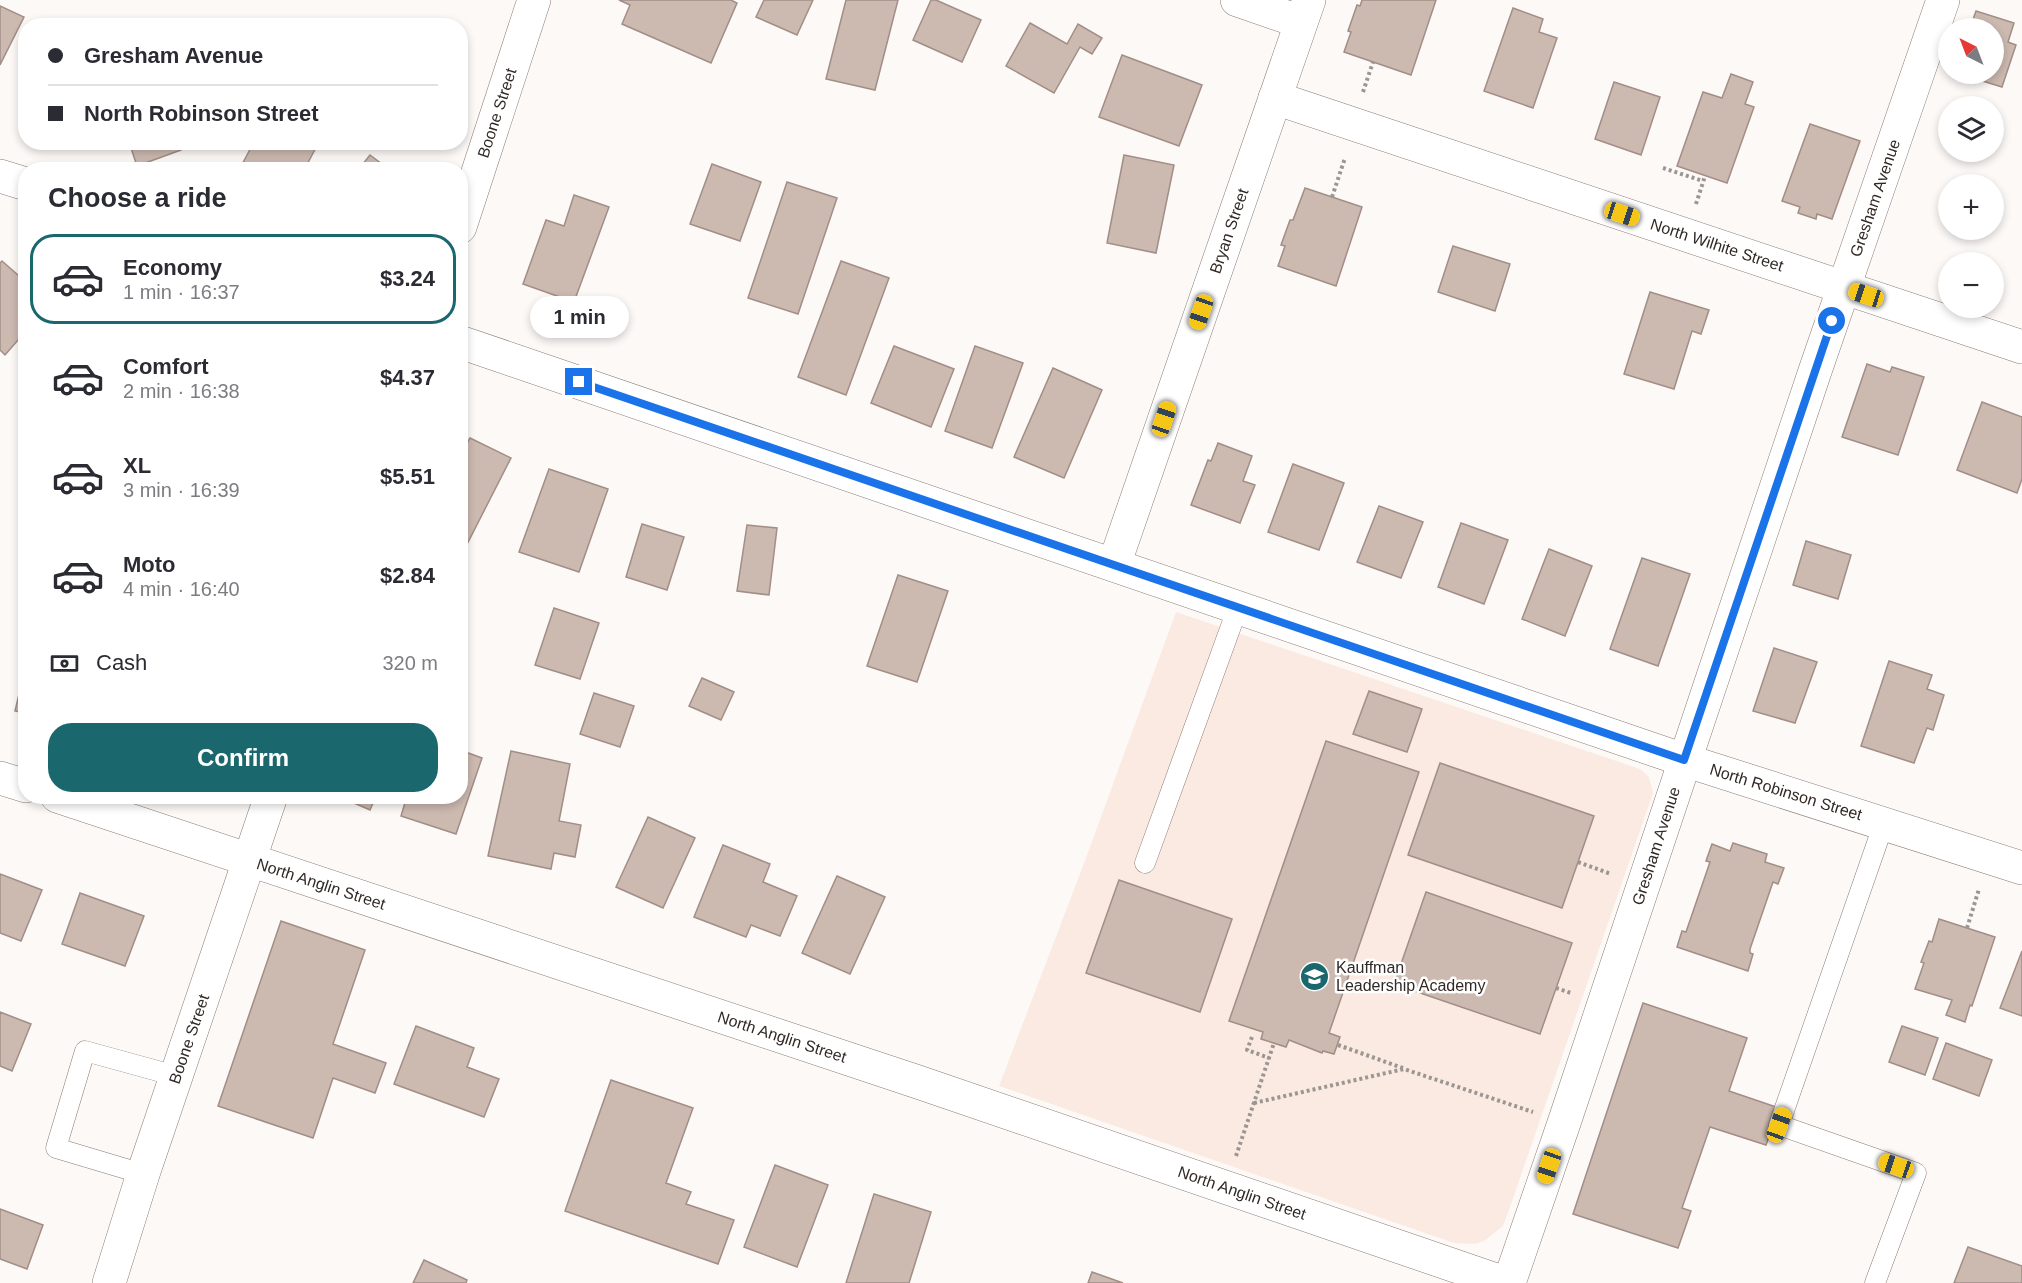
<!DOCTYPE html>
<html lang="en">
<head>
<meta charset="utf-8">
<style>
	body { margin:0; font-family:Arial,sans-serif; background:#f2f2f3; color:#2b2b33; height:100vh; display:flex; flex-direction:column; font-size:22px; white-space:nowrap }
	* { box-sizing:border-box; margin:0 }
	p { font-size:20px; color:#7c7c81 }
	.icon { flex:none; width:33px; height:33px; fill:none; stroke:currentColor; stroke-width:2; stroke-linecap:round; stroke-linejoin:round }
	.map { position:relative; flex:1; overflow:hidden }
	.sheet { position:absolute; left:18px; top:162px; width:450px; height:642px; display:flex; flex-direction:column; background:#fff; border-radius:24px; box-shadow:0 3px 9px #0003 }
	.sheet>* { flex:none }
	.hud { position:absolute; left:18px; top:18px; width:450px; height:132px; border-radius:24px; box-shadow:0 3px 9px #0003; display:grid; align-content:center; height:132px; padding:0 30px; background:#fff }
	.needle { width:39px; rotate:318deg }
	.tools { position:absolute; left:1938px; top:18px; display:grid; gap:12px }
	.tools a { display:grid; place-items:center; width:66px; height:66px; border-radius:50%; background:#fff; box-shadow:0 3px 9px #0003; font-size:30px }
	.end { position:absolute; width:27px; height:27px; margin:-14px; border:8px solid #1a73e8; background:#fff; box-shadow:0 0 0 3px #fff }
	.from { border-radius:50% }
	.bubble { position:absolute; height:42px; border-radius:21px; background:#fff; box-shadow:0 3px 9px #0003; font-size:20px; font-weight:700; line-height:42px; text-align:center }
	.car { position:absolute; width:18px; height:36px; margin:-18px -9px; border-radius:8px; box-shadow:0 0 4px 2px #0007; background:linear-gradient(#f5c518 24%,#345 0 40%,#f5c518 0 76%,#345 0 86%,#f5c518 0) }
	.hud b { display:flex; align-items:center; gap:21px; height:57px; font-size:22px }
	.hud b+b { border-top:2px solid #e1e1e2 }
	.hud i { width:15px; height:15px; background:#2b2b33 }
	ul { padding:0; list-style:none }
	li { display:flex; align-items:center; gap:18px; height:90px; margin:0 12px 9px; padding:0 18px; border:3px solid transparent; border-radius:24px }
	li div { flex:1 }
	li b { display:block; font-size:22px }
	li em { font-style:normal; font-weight:700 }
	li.selected { border-color:#1a676d }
	li>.icon { width:54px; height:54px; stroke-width:1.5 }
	h2 { padding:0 30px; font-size:27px; line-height:72px }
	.pay { display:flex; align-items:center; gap:15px; height:66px; padding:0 30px; font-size:22px }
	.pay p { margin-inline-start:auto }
	.primary-button { display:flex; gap:12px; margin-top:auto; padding:12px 30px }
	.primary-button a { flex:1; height:69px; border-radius:24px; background:#1a676d; color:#fff; font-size:24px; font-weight:700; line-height:69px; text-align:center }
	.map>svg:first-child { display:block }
</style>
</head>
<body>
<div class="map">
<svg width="2022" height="1283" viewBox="0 0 2022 1283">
	<rect width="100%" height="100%" fill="#fdf9f7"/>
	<polygon fill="#fbeae2" points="1176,612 1640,769 1649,777 1653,793 1509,1210 1503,1226 1484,1241 1475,1244 1454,1243 999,1086 1083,866"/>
	<g fill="#ccb9b0" stroke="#a18e86" stroke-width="1.5">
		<polygon points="619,0 731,0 737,3 711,63 622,24 630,5"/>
		<polygon points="764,0 813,0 797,35 756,17"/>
		<polygon points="846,0 898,0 875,90 826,79"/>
		<polygon points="931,0 936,0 981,20 962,62 913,40"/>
		<polygon points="1362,0 1436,0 1411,75 1344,52 1351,32 1348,31 1357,5 1360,6"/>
		<polygon points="0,6 24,17 0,65"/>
		<polygon points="1513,8 1543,19 1539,32 1557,38 1533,108 1484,91"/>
		<polygon points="1976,11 2014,23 2008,42 2016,45 2002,87 1960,74 1994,74 1994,28 1970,28"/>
		<polygon points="1030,23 1067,44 1078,24 1102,38 1092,54 1080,47 1054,93 1006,66"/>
		<polygon points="1122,55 1202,85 1179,146 1099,117"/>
		<polygon points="1731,74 1753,82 1745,104 1754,107 1727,183 1677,166 1703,92 1722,98"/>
		<polygon points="1614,82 1660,97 1641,155 1595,139"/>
		<polygon points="1810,124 1860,141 1832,219 1817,214 1816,219 1798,213 1800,207 1782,201"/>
		<polygon points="129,142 179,142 181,150 137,166"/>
		<polygon points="254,142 319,142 304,170 239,170"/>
		<polygon points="370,155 390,170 358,170"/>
		<polygon points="1124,155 1174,165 1156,253 1107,243"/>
		<polygon points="712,164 761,182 740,241 690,224"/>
		<polygon points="787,182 837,198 798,314 748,298"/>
		<polygon points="1305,188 1362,207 1336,286 1278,266 1285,246 1281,245 1290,220 1293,220"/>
		<polygon points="574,195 609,207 574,302 523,284 546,220 564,226"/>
		<polygon points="1453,246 1510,264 1495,311 1438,292"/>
		<polygon points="2,261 26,282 26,331 5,355 0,350 0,263"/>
		<polygon points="841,261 889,278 846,395 798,377"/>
		<polygon points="1650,292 1709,310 1701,334 1692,331 1674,389 1624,374"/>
		<polygon points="894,346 954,369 931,427 871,403"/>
		<polygon points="975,346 1023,363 992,448 945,431"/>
		<polygon points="1867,364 1890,372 1892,367 1924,377 1898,455 1842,437"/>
		<polygon points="1053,368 1102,390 1064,478 1014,457"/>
		<polygon points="1982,402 2022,417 2022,479 2017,493 1957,470"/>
		<polygon points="470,438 511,458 460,558 460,456"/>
		<polygon points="1218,443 1252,456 1243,481 1255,485 1240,523 1191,505 1208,460 1211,461"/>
		<polygon points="1293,464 1344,483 1319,550 1268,532"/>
		<polygon points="549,469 608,489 579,572 519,552"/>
		<polygon points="1379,506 1423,522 1401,578 1357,562"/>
		<polygon points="1461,523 1508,540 1484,604 1438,587"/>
		<polygon points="642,524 684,537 667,590 626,577"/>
		<polygon points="747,525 777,528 769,595 737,591"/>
		<polygon points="1806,541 1851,555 1838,599 1793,585"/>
		<polygon points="1549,549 1592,566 1565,636 1522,619"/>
		<polygon points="1642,558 1690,574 1658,666 1610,649"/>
		<polygon points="898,575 948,591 917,682 867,666"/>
		<polygon points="554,608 599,623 580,679 535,665"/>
		<polygon points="1774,648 1817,662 1795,723 1753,711"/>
		<polygon points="1889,661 1932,675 1927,689 1944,695 1933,730 1927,728 1914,763 1861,746"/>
		<polygon points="26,665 26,713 15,711"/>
		<polygon points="702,678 734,692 721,720 689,706"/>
		<polygon points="1369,691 1422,709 1407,752 1353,734"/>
		<polygon points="594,693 634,706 620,747 580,734"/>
		<polygon points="1326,741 1419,772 1329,1033 1340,1037 1334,1054 1323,1051 1322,1053 1289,1040 1286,1047 1261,1039 1263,1032 1229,1021"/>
		<polygon points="460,750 482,758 456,834 401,816 407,796 460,796"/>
		<polygon points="511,751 570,764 559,821 581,825 575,857 554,853 551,869 488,856"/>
		<polygon points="1440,763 1594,816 1562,908 1408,855"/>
		<polygon points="338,796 376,796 370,810"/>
		<polygon points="648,817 695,838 663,908 616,887"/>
		<polygon points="1733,843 1767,854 1765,862 1784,868 1778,884 1773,882 1750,949 1750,953 1753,954 1748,971 1677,947 1682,931 1686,932 1710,862 1706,861 1712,844 1730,851"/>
		<polygon points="723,845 770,864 763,882 797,896 780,936 751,925 746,937 694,917"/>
		<polygon points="0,874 42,890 21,941 0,933"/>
		<polygon points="837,876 885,897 850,974 802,953"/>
		<polygon points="1119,880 1232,919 1200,1012 1086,973"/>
		<polygon points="1426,892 1572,943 1540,1034 1394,984"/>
		<polygon points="80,893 144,916 125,966 62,944"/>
		<polygon points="1939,919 1995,937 1972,1006 1970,1005 1965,1022 1946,1015 1952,1000 1915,989 1924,963 1921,962 1929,941 1932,942"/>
		<polygon points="281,921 365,950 333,1044 386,1063 375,1093 333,1078 313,1138 218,1106"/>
		<polygon points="2022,951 2022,1016 2000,1008"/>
		<polygon points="1643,1003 1747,1038 1729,1091 1779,1108 1766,1145 1710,1127 1682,1208 1691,1211 1678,1248 1573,1214"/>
		<polygon points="0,1012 31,1024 12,1071 0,1066"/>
		<polygon points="416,1026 474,1048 467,1067 499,1079 484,1117 394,1084"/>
		<polygon points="1902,1026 1938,1038 1925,1075 1889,1062"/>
		<polygon points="1946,1043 1992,1060 1979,1096 1933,1079"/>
		<polygon points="611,1080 693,1108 666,1183 691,1192 686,1204 734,1220 718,1264 565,1211"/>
		<polygon points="775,1165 828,1185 797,1267 744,1247"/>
		<polygon points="874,1194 931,1212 909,1283 846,1283"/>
		<polygon points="0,1209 43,1225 27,1269 0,1259"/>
		<polygon points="1968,1247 2022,1266 2022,1283 1954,1283"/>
		<polygon points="424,1260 467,1280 466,1283 413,1283"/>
		<polygon points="1092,1272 1123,1283 1088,1283"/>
	</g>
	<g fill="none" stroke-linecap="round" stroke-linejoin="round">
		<defs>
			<g id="service">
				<polyline points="1145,863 1238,607"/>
				<polyline points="143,1174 56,1148 85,1051 176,1076"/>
				<polyline points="1875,1283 1916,1173 1779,1125 1884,823"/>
			</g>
			<g id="minor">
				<polyline points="1237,0 1301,22"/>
				<polyline points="1275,98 2022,347"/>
				<polyline points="0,176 26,184"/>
				<polyline points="460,342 1684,760 2022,868"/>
				<polyline points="1114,565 1309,0"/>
				<polyline points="1509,1283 1564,1123 1815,371 1943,0"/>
			</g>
			<g id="tertiary">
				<polyline points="460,227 534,0"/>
				<polyline points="0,778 26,786"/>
				<polyline points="57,796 918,1082 1505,1283"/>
				<polyline points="109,1283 143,1174 271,796"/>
			</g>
		</defs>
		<use href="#service" stroke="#8d7b73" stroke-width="21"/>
		<use href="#minor" stroke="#8d7b73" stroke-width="34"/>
		<use href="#tertiary" stroke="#8d7b73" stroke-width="34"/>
		<g stroke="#9c9693" stroke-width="4" stroke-dasharray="3 3" stroke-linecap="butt">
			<polyline points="1363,92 1373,62"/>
			<polyline points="1663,168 1703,181"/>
			<polyline points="1332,197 1345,158"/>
			<polyline points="1696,204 1705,176"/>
			<polyline points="1578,862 1611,874"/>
			<polyline points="1967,928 1979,889"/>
			<polyline points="1556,988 1571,993"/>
			<polyline points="1252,1037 1247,1050 1269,1058"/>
			<polyline points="1338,1045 1403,1068"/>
			<polyline points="1254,1103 1404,1069 1533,1112"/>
			<polyline points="1236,1156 1274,1043"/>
		</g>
		<use href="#service" stroke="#fff" stroke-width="20"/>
		<use href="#minor" stroke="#fff" stroke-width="33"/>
		<use href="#tertiary" stroke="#fff" stroke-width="33"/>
	</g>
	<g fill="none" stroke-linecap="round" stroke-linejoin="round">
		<polyline stroke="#1a73e8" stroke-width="8" points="579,382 1684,760 1832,321"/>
	</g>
	<defs>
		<symbol id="school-disc" viewBox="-11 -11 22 22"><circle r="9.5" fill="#1a676d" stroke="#fff"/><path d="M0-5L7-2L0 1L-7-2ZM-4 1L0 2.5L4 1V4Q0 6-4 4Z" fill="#fff"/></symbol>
	</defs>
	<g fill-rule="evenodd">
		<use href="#school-disc" x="1298" y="960" width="33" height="33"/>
	</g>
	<g text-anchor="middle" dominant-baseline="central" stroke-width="5" stroke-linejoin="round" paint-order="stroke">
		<g font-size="16" fill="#312926" stroke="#fff">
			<text transform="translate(497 113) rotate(-72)">Boone Street</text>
			<text transform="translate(1875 198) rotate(-71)">Gresham Avenue</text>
			<text transform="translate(1229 231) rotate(-71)">Bryan Street</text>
			<text transform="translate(1717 245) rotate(18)">North Wilhite Street</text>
			<text transform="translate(1786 792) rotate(17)">North Robinson Street</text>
			<text transform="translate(1656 846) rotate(-72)">Gresham Avenue</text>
			<text transform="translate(321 884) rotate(18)">North Anglin Street</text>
			<text transform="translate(782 1037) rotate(18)">North Anglin Street</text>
			<text transform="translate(189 1039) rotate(-71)">Boone Street</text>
			<text transform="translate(1242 1193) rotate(19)">North Anglin Street</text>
		</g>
		<g font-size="16" fill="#312926" stroke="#fff" text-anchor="start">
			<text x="1336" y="967">Kauffman<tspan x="1336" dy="18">Leadership Academy</tspan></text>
		</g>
	</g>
</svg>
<div class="tools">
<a><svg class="needle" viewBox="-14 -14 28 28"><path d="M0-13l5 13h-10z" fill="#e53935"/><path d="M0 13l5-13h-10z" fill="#7c7c81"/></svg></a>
<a><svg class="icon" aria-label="layers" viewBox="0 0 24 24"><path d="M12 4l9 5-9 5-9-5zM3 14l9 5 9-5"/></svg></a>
<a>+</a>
<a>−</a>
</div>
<i class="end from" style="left:1832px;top:321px"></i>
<i class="end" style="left:579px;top:382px"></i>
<div class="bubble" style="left:530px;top:296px;width:99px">1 min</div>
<i class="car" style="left:1622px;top:214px;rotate:108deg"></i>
<i class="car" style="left:1866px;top:295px;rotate:288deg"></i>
<i class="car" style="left:1201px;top:312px;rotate:199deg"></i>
<i class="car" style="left:1164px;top:419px;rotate:19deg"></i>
<i class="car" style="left:1779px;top:1125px;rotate:20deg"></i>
<i class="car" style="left:1549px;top:1166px;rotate:199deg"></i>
<i class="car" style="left:1896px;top:1166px;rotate:289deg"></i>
<div class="hud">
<b><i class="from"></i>Gresham Avenue</b>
<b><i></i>North Robinson Street</b>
</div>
<section class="sheet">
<h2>Choose a ride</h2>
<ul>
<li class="selected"><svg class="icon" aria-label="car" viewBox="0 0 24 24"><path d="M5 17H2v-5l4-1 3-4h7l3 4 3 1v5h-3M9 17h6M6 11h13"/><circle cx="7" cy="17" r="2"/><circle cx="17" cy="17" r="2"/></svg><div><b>Economy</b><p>1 min · 16:37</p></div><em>$3.24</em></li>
<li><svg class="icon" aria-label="car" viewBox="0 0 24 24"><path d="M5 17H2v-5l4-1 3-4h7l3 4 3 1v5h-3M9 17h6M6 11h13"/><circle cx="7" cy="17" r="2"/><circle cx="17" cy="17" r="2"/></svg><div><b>Comfort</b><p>2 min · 16:38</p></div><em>$4.37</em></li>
<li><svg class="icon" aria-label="car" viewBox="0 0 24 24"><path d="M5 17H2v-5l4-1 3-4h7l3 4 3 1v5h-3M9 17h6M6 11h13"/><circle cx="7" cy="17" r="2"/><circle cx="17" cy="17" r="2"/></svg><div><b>XL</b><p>3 min · 16:39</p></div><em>$5.51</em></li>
<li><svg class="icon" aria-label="car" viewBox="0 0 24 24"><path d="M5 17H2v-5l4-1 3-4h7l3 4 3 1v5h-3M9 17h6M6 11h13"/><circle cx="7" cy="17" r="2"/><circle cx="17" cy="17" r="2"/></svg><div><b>Moto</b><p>4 min · 16:40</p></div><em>$2.84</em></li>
</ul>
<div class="pay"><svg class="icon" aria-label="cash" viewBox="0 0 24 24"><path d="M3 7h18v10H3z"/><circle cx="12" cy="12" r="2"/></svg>Cash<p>320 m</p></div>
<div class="primary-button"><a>Confirm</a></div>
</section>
</div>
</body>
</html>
